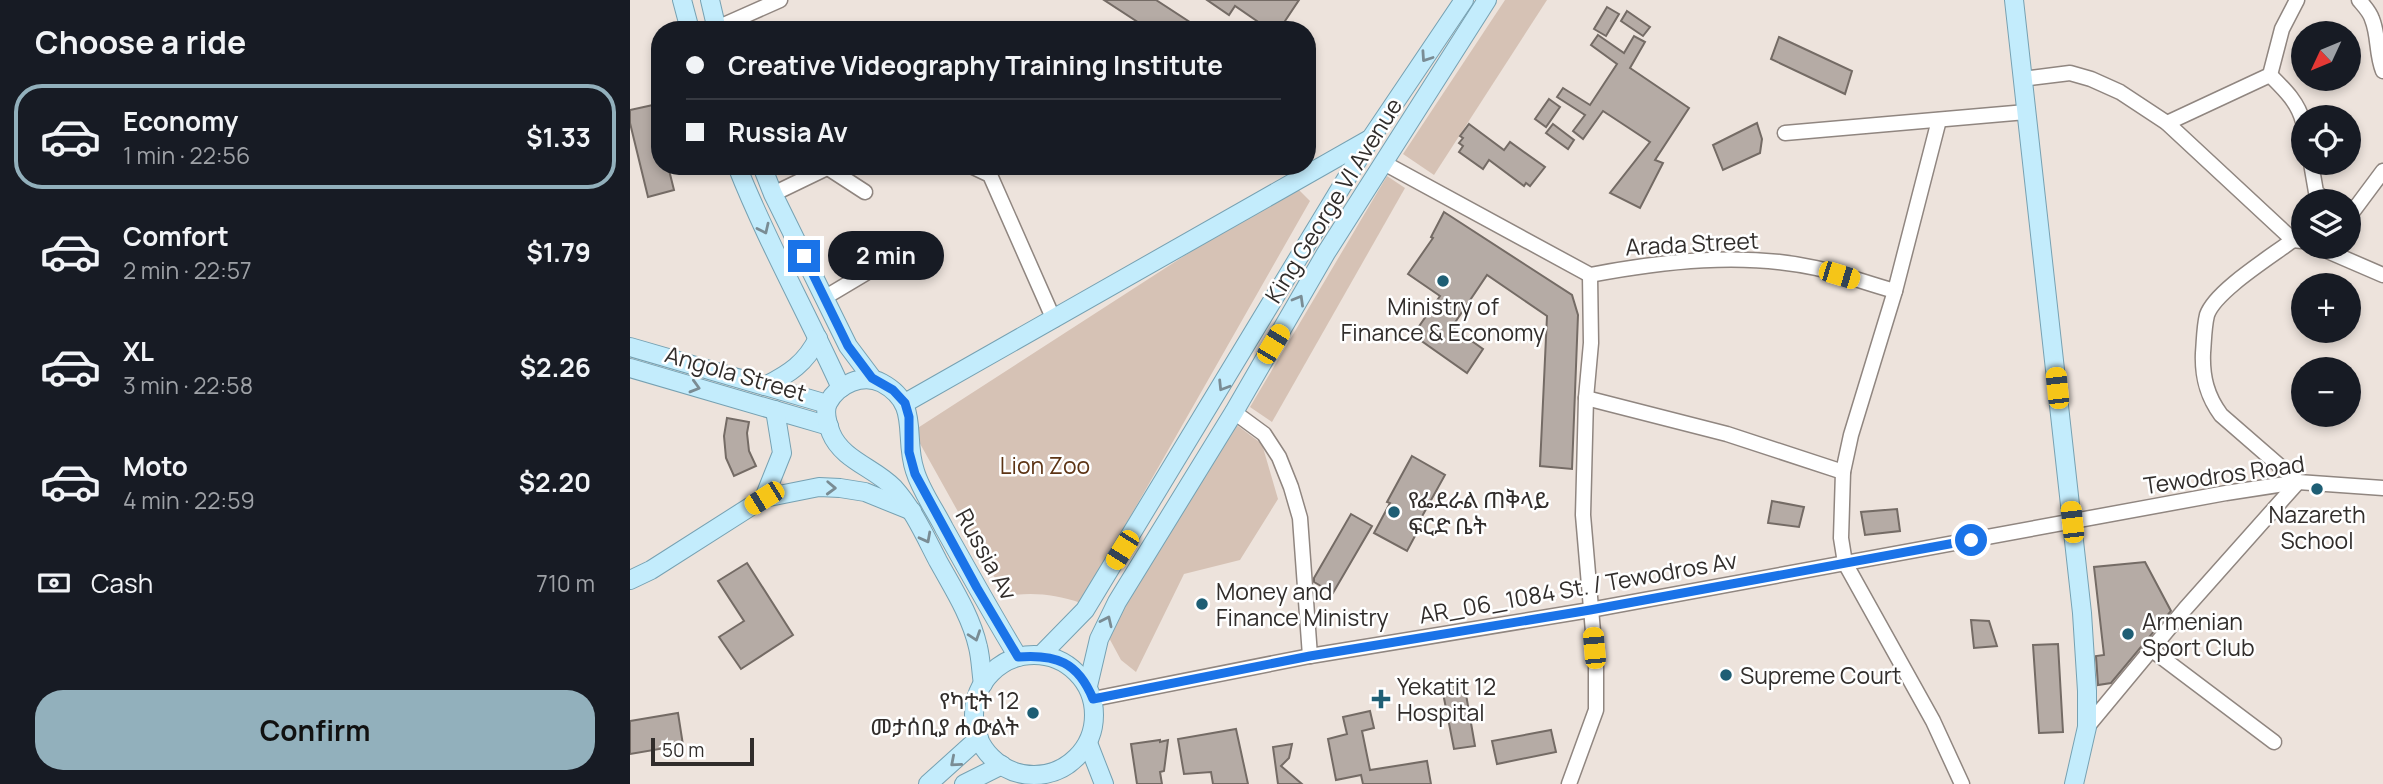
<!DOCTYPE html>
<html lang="en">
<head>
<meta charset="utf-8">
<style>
	body { margin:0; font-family:Manrope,"Noto Sans Ethiopic",sans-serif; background:#242831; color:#f1f3f6; height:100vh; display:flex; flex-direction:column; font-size:26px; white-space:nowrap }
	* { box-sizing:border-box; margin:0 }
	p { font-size:23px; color:#9ea1a6 }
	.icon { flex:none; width:38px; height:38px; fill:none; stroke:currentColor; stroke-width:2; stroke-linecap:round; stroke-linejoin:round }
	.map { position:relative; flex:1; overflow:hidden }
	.panel { display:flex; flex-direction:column; background:#171b24; width:630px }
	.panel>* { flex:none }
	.top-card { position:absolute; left:21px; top:21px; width:665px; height:154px; border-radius:28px; box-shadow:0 4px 10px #0003; display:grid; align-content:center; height:154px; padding:0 35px; background:#171b24 }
	.needle { width:46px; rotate:226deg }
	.fabs { position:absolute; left:1661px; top:21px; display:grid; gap:14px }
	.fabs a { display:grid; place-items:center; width:70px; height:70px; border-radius:50%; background:#171b24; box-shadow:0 4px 10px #0003; font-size:35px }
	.scale { position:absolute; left:21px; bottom:18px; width:103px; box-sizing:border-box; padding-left:7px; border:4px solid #312d2b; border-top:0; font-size:19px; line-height:24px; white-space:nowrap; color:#312d2b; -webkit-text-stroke:5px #fff; paint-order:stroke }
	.end { position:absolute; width:32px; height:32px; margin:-16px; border:9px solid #1a73e8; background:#fff; box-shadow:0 0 0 4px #fff }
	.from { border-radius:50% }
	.bubble { position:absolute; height:49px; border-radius:24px; background:#171b24; box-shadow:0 4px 10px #0003; font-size:23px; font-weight:700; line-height:49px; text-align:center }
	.car { position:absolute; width:21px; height:42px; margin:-21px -10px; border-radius:9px; box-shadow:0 0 5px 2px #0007; background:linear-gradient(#f5c518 24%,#345 0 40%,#f5c518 0 76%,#345 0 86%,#f5c518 0) }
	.top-card b { display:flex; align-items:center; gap:24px; height:66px; font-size:26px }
	.top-card b+b { border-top:2px solid #363941 }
	.top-card i { width:18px; height:18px; background:#f1f3f6 }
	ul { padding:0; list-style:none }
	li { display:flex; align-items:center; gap:21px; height:105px; margin:0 14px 10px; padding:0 21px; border:4px solid transparent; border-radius:28px }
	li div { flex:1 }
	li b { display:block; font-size:26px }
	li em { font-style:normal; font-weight:700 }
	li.active { border-color:#92b0bc }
	li>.icon { width:63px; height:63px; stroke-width:1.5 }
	h2 { padding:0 35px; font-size:32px; line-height:84px }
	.pay { display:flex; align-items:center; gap:18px; height:77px; padding:0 35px; font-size:26px }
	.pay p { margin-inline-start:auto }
	.primary-button { display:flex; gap:14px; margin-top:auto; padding:14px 35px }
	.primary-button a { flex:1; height:80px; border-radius:28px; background:#92b0bc; color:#111; font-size:28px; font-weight:700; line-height:80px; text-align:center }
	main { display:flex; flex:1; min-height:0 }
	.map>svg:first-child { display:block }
</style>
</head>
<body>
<main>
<section class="panel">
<h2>Choose a ride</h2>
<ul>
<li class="active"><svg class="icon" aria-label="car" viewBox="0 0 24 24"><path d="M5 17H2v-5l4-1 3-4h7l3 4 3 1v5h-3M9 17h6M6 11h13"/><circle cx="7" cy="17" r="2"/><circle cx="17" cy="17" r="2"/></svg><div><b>Economy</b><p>1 min · 22:56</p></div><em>$1.33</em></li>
<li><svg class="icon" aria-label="car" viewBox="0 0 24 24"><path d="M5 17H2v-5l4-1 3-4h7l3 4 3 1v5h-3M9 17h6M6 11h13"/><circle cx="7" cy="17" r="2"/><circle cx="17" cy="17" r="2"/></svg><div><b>Comfort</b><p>2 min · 22:57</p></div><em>$1.79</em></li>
<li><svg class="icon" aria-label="car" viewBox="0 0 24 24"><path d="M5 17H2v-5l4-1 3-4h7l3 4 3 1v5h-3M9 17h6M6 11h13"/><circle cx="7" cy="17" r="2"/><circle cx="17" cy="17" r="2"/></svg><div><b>XL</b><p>3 min · 22:58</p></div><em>$2.26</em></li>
<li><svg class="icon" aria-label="car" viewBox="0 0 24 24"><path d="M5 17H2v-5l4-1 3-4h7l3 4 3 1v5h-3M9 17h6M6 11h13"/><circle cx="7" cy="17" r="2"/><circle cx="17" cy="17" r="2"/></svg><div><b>Moto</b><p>4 min · 22:59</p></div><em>$2.20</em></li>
</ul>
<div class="pay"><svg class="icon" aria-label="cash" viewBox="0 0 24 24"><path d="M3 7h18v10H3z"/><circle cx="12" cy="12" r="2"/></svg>Cash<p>710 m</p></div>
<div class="primary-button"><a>Confirm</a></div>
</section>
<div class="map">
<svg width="1753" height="784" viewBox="0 0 1753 784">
	<rect width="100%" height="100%" fill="#ede3dc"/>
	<g fill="#d6c2b5">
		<polygon points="875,0 917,0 804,175 773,154"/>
		<polygon points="757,176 775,188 642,422 620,407"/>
		<path d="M664,185l16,16 -229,402c-27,-9 -48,-11 -76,-7l-92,-165z"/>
		<polygon points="604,423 632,444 648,499 610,560 554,574 506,672 491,660 478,636"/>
	</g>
	<g fill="#b5aba5" stroke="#746b65" stroke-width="2">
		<polygon points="474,0 526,0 572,30 520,30"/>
		<polygon points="577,0 669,0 649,30 640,30 605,6 599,15"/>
		<polygon points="977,7 989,14 976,36 964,29"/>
		<polygon points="997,11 1020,27 1013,36 991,21"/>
		<polygon points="968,35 994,53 1004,36 1015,42 1000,68 1059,108 1025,160 1033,163 1010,208 980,193 1020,142 973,111 953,139 943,131 955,115 927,97 933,88 960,105 987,64 961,45"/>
		<polygon points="1149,37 1222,71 1215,94 1141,59"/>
		<polygon points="919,99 930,107 916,127 905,119"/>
		<polygon points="23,105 30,132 30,166 38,166 44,190 18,197 0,123 0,110"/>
		<polygon points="1127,123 1132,139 1130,153 1093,170 1083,145"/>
		<polygon points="839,124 874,150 880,142 915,167 900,186 896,183 894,186 859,160 853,169 829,152 833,146 829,143 833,138 830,136"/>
		<polygon points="923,124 944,140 938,149 916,133"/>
		<polygon points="814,212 942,295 948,315 942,469 910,466 917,316 857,275 822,327 853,349 837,373 783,335 810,296 778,274 803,238 801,237"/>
		<polygon points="97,418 119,422 117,433 119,451 126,466 104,476 96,458 94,436"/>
		<polygon points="782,456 815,475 790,520 793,521 777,551 744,533 760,503 757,502"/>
		<polygon points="1142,501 1174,507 1169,527 1138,523"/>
		<polygon points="1267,509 1270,531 1235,535 1231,512"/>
		<polygon points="721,514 742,526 703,593 684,582 684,578"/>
		<polygon points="1515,562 1541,611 1481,683 1468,685 1466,656 1474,655 1464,567"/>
		<polygon points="117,563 163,635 111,669 89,637 114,621 88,581"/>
		<polygon points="1341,620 1359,621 1367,646 1344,648"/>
		<polygon points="1428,644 1433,732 1409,733 1403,645"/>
		<polygon points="834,683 845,746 824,749 812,688"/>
		<polygon points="740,711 744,728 732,731 740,770 797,761 801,784 733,784 731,775 706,780 698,739 717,734 713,717"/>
		<polygon points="48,713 53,745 0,754 0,721"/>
		<polygon points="606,729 618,784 583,784 581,772 554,774 548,739"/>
		<polygon points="921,730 926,752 867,764 862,741"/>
		<polygon points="530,740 530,742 538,740 534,771 530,772 532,784 507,784 501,744"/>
		<polygon points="662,744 659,758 651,766 672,784 648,784 643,747"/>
	</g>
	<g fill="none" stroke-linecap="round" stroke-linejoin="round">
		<defs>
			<g id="minor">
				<path d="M1729,0c5,6 11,12 13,19 7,17 4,35 11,52"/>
				<polyline points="87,28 150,0"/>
				<path d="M1640,75c14,14 28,27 33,47"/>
				<polyline points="1392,79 1440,73 1461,79 1490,92 1537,123 1663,240 1672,241"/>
				<polyline points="1537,123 1640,75 1652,29 1667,0"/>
				<polyline points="1155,133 1396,112"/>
				<path d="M754,163l206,112c73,-14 153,-23 226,-7 27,6 53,16 79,23l44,-171"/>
				<polyline points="1681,163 1686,192 1697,201"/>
				<polyline points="341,166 360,175 424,320"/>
				<polyline points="198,168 235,192"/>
				<polyline points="143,194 201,166"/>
				<polyline points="1718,218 1753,171"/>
				<polyline points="1688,247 1753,275"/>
				<polyline points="1265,291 1221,435 1213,472 1211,538 1215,563 1303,721 1332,784"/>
				<polyline points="194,298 236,273"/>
				<polyline points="956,398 1097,434 1213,472"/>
				<polyline points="604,412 634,434 649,457 661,487 670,518 680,656"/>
				<polyline points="1522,650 1644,742"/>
				<polyline points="463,699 680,656 960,610 1596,493 1668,482 1753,488"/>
				<path d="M1457,727l98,-118 113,-127 -77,-67c-14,-19 -19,-38 -18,-62 1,-12 1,-26 4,-38 8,-24 65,-59 86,-75"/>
				<polyline points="939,784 966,710 966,667 953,515 956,398 961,343 960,275"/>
			</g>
			<g id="major">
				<polyline points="52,0 60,30"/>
				<polyline points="80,0 87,30"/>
				<polyline points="1384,0 1452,613 1457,691 1457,727 1444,784"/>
				<path d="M107,166c30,76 70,147 104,222"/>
				<polyline points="132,166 143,194 218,346 242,378"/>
				<polyline points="0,347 197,404"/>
				<polyline points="0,368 199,426"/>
				<path d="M135,386c24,-12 41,-23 53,-48"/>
				<polyline points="275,403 738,140"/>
				<polyline points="134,498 152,453 145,410"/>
				<polyline points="0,580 21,570 134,498 189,487 210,488 235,492 282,511"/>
				<polyline points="411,655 455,610 741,138 834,0"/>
				<circle cx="404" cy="715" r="60"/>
				<path d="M353,684c-2,-12 -2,-25 -5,-37 -7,-31 -25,-59 -40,-86 -13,-25 -25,-52 -44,-73 -19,-20 -52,-28 -63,-55 -3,-8 -7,-22 -3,-30 10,-19 35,-30 54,-20 39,21 21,53 33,88 6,20 20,39 29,57 24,43 48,86 74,129"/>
				<polyline points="458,686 469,639 487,602 604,412 696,253 857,0"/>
				<polyline points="458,743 474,784"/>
				<polyline points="298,784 349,738"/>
				<polyline points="334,784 372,765"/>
			</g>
		</defs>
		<use href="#minor" stroke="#908680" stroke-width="17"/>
		<use href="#major" stroke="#76a1b2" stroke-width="20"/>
		<use href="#minor" stroke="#fff" stroke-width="14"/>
		<use href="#major" stroke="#c3ecfc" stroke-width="18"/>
	</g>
	<defs><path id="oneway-chevron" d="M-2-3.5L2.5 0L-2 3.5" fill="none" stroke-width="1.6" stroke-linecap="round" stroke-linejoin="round" transform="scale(1.75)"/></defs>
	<g stroke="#7a8c94">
		<use href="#oneway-chevron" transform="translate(796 57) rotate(124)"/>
		<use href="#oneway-chevron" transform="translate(134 229) rotate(65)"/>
		<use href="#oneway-chevron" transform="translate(669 300) rotate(-60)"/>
		<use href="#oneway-chevron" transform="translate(593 386) rotate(122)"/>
		<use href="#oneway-chevron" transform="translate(65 387) rotate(16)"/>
		<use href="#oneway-chevron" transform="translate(201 488) rotate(2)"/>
		<use href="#oneway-chevron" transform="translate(296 538) rotate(62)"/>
		<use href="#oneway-chevron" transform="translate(477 621) rotate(-65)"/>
		<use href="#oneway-chevron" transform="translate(345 636) rotate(71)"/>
		<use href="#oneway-chevron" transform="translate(325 762) rotate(139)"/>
	</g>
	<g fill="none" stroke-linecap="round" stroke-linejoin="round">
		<path stroke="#1a73e8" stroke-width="9" d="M174,256l44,90 24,32 21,12 12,13 4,14v35l6,22 62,114 41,69c38,-3 60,5 75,42l217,-43 280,-46 381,-70"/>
	</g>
	<g fill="#1e5e74" stroke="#fff" stroke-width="2.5">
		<circle cx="813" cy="281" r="7"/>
		<circle cx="1687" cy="489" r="7"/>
		<circle cx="764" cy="512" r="7"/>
		<circle cx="572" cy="604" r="7"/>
		<circle cx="1498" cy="634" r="7"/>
		<circle cx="1096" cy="675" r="7"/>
		<path d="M747.5 688.5h7v7h7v7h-7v7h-7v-7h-7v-7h7z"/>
		<circle cx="403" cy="713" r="7"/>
	</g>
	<g text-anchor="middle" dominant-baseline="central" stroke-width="5" stroke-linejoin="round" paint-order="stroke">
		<g font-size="23" fill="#312d2b" stroke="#fff">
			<text transform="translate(703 200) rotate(-58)">King George VI Avenue</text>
			<text transform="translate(1062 243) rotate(-3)">Arada Street</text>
			<text transform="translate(106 373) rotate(16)">Angola Street</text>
			<text transform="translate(1594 474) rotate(-8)">Tewodros Road</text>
			<text transform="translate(357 554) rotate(61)">Russia Av</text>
			<text transform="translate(948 587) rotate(-10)">AR_06_1084 St. / Tewodros Av</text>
		</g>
		<g font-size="23" fill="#312d2b" stroke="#fff" text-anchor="start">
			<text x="813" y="306" text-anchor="middle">Ministry of<tspan x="813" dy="26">Finance &amp; Economy</tspan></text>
			<text x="778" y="499">የፌደራል ጠቅላይ<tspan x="778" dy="26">ፍርድ ቤት</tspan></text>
			<text x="1687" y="514" text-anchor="middle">Nazareth<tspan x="1687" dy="26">School</tspan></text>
			<text x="586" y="591">Money and<tspan x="586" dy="26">Finance Ministry</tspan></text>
			<text x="1512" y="621">Armenian<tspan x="1512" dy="26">Sport Club</tspan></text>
			<text x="1110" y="675">Supreme Court</text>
			<text x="767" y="686">Yekatit 12<tspan x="767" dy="26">Hospital</tspan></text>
			<text x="389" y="700" text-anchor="end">የካቲት 12<tspan x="389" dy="26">መታሰቢያ ሐውልት</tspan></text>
		</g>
		<g font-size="23" fill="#5d3415" stroke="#fff">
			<text x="415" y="465">Lion Zoo</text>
		</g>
	</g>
</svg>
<div class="fabs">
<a><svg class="needle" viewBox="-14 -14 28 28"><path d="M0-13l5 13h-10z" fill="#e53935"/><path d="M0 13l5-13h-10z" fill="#9ea1a6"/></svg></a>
<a><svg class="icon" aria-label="locate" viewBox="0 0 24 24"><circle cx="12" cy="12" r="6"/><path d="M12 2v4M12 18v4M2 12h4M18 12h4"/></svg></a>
<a><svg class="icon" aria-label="layers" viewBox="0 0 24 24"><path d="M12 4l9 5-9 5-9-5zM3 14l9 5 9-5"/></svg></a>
<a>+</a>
<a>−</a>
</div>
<div class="scale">50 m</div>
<i class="end from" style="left:1341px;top:540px"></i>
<i class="end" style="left:174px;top:256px"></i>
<div class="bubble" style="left:198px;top:231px;width:116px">2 min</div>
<i class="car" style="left:1209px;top:275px;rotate:107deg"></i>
<i class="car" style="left:643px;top:344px;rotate:31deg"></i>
<i class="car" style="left:1427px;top:388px;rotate:354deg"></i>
<i class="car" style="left:134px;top:498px;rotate:238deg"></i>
<i class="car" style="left:1442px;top:522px;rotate:354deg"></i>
<i class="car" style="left:492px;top:550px;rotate:212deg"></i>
<i class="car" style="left:964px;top:648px;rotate:355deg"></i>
<div class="top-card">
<b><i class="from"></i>Creative Videography Training Institute</b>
<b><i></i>Russia Av</b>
</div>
</div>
</main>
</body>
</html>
